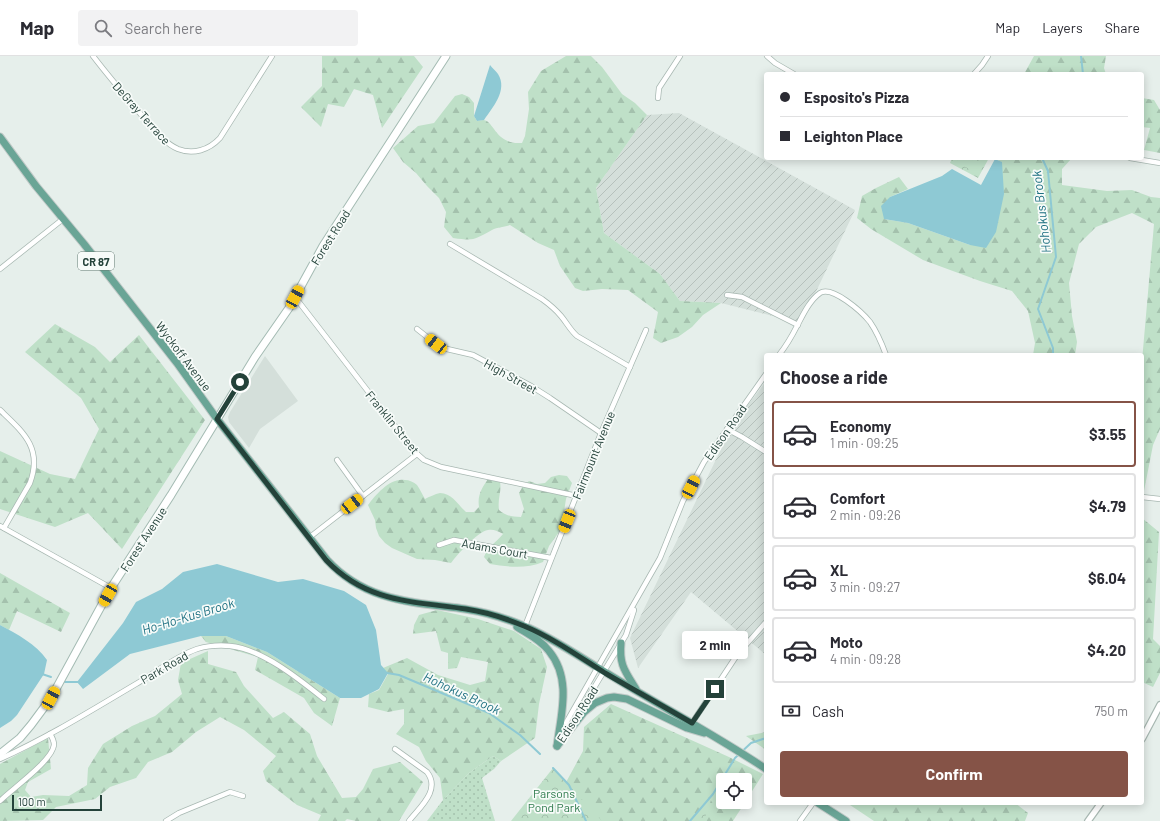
<!DOCTYPE html>
<html lang="en">
<head>
<meta charset="utf-8">
<style>
	body { margin:0; font-family:Barlow,sans-serif; background:#f2f2f3; color:#2b2b33; height:100vh; display:flex; flex-direction:column; font-size:15px; white-space:nowrap }
	* { box-sizing:border-box; margin:0 }
	p { font-size:13px; color:#7c7c81 }
	.icon { flex:none; width:22px; height:22px; fill:none; stroke:currentColor; stroke-width:2; stroke-linecap:round; stroke-linejoin:round }
	.map { position:relative; flex:1; overflow:hidden }
	.sheet { position:absolute; left:764px; top:297px; width:380px; height:452px; display:flex; flex-direction:column; background:#fff; border-radius:4px; box-shadow:0 2px 10px #0003 }
	.sheet>* { flex:none }
	.top-card { position:absolute; left:764px; top:16px; width:380px; height:88px; border-radius:4px; box-shadow:0 2px 10px #0003; display:grid; align-content:center; height:88px; padding:0 16px; background:#fff }
	.fabs { position:absolute; left:716px; top:717px; display:grid; gap:8px }
	.fabs a { display:grid; place-items:center; width:36px; height:36px; border-radius:4px; background:#fff; box-shadow:0 2px 10px #0003; font-size:20px }
	.scale { position:absolute; left:12px; bottom:10px; width:90px; box-sizing:border-box; padding-left:4px; border:2px solid #24423a; border-top:0; font-size:11px; line-height:14px; white-space:nowrap; color:#24423a; -webkit-text-stroke:3px #f7fbf9; paint-order:stroke }
	.end { position:absolute; width:18px; height:18px; margin:-9px; border:5px solid #24423a; background:#fff; box-shadow:0 0 0 2px #fff }
	.from { border-radius:50% }
	.bubble { position:absolute; height:28px; border-radius:4px; background:#fff; box-shadow:0 2px 10px #0003; font-size:13px; font-weight:700; line-height:28px; text-align:center }
	.car { position:absolute; width:12px; height:24px; margin:-12px -6px; border-radius:5px; box-shadow:0 0 3px 1px #0007; background:linear-gradient(#f5c518 24%,#345 0 40%,#f5c518 0 76%,#345 0 86%,#f5c518 0) }
	.top-card b { display:flex; align-items:center; gap:14px; height:38px; font-size:15px }
	.top-card b+b { border-top:1px solid #e1e1e2 }
	.top-card i { width:10px; height:10px; background:#2b2b33 }
	ul { padding:0; list-style:none }
	li { display:flex; align-items:center; gap:12px; height:66px; margin:0 8px 6px; padding:0 8px; border:2px solid #e1e1e2; border-radius:4px }
	li div { flex:1 }
	li b { display:block; font-size:15px }
	li em { font-style:normal; font-weight:700 }
	li.on { border-color:#855347 }
	li>.icon { width:36px; height:36px; stroke-width:1.5 }
	h2 { padding:0 16px; font-size:18px; line-height:48px }
	.pay { display:flex; align-items:center; gap:10px; height:44px; padding:0 16px; font-size:15px }
	.pay p { margin-inline-start:auto }
	.cta { display:flex; gap:8px; margin-top:auto; padding:8px 16px }
	.cta a { flex:1; height:46px; border-radius:4px; background:#855347; color:#fff; font-size:16px; font-weight:700; line-height:46px; text-align:center }
	header { display:flex; align-items:center; gap:24px; box-sizing:border-box; height:56px; padding:0 20px; background:#fff; border-bottom:1px solid #e1e1e2 }
	header strong { font-size:19px }
	nav { display:flex; gap:22px; margin-inline-start:auto; font-size:14px }
	.search { width:280px; height:36px; background:#f2f2f3; display:flex; align-items:center; gap:10px; box-sizing:border-box; padding:0 14px; border-radius:4px; color:#7c7c81; font-size:15px }
	.map>svg:first-child { display:block }
</style>
</head>
<body>
<header>
<strong>Map</strong>
<div class="search"><svg class="icon" aria-label="search" viewBox="0 0 24 24"><circle cx="10" cy="10" r="6"/><path d="M15 15l6 6"/></svg>Search here</div>
<nav><a>Map</a><a>Layers</a><a>Share</a></nav>
</header>
<div class="map">
<svg width="1160" height="765" viewBox="0 0 1160 765">
	<defs>
		<pattern id="industrial-furrows" width="10" height="10" patternUnits="userSpaceOnUse"><rect width="10" height="10" fill="#d4dfda"/><path d="M-1 1l2-2M0 10L10 0M9 11l2-2" fill="none" stroke="#b6c1bc"/></pattern>
		<pattern id="grass-dots" width="8" height="8" patternUnits="userSpaceOnUse"><rect width="8" height="8" fill="#bfe0c8"/><path d="M2 2h.1M6 6h.1" fill="none" stroke="#a4c1ad" stroke-width="1.8" stroke-linecap="round"/></pattern>
		<pattern id="forest-firs" width="22" height="20" patternUnits="userSpaceOnUse"><rect width="22" height="20" fill="#bfe0c8"/><path d="M5 1l3.5 6h-7zM16 11l3.5 6h-7z" fill="#a4c1ad"/></pattern>
		<pattern id="park-crowns" width="20" height="18" patternUnits="userSpaceOnUse"><rect width="20" height="18" fill="#bfe0c8"/><path d="M2 6a3 3 0 1 1 6 0M12 15a3 3 0 1 1 6 0" fill="none" stroke="#a4c1ad"/></pattern>
	</defs>
	<rect width="100%" height="100%" fill="#e6efeb"/>
	<polygon fill="#d4dfda" points="265,300 298,345 260,373 249,392 229,366 228,361 230,356"/>
	<g fill="url(#industrial-furrows)">
		<polygon points="679,57 855,154 801,267 721,247 680,245 660,218 604,177 596,132 647,59"/>
		<polygon points="766,325 766,599 691,536 638,612 630,582 722,391 724,381"/>
	</g>
	<polygon fill="url(#grass-dots)" points="493,700 501,705 494,713 482,722 495,765 427,765 443,744 469,717"/>
	<g fill="url(#forest-firs)" fill-rule="evenodd">
		<polygon points="322,0 414,0 423,11 382,72 373,39 354,33 344,51 328,48 321,71 301,51 322,30"/>
		<path d="M566,0h25l11,11 20,27 13,9 12,12 -51,73 8,45 56,41 20,27 41,2 -18,12 -11,12 -14,10 -17,6 -8,-5 5,-26 -30,-22 -26,-1 -19,2 -8,-3 -15,-22 -6,-16 -16,-7 -28,-18c-5,2 -13,2 -18,5 -19,10 -17,11 -39,8l-9,-11 2,-15 -7,-14 -12,-12 -11,-13 -13,-11 -10,-14 25,-22 16,-3 21,-27 7,-2 7,3 5,6v13l3,5c2,0 4,-1 6,-1 11,0 12,25 39,23l3,-7 4,-27 -1,-17 13,-21z"/>
		<polygon points="1034,0 1106,0 1104,12 1106,18 1024,18"/>
		<polygon points="1142,42 1154,44 1160,54 1160,97 1144,94 1150,72 1142,71"/>
		<polygon points="995,102 1072,102 1062,113 1062,129 1107,135 1132,134 1151,141 1160,142 1160,373 1153,389 1144,435 1142,435 1142,305 1154,168 1132,157 1096,171 1079,188 1069,227 1072,260 1077,286 1075,299 1033,299 1035,287 1028,255 1012,235 980,225 923,204 871,173 857,162 862,140 876,132 899,121 908,133 890,141 884,163 908,167 970,189 1002,107"/>
		<polygon points="55,268 95,291 110,306 139,279 205,364 122,493 88,457 55,471 0,453 0,395 50,418 75,423 99,373 81,342 25,296"/>
		<path d="M559,419l8,1 5,7 -6,16 -4,25 -3,8 -10,14 -6,16c-16,7 -36,5 -53,2l-6,-7c4,-11 12,-14 19,-23 -5,-3 -10,-5 -15,-4 -11,2 -30,24 -37,33l-16,-3 -18,-1 -25,-11 -7,-5 -6,-7 -3,-8 -1,-8 -7,-15c8,-11 23,-28 37,-25 4,0 9,2 12,5 3,4 5,9 8,14 4,-2 10,-5 15,-6 12,0 18,12 26,19h8l5,-5c-2,-13 4,-20 10,-30h9c6,11 -1,19 1,33 7,6 13,7 22,7l3,-8 -5,-16 4,-7 6,-5 8,3 8,-1 6,-6z"/>
		<polygon points="1142,462 1159,476 1153,583 1160,590 1160,617 1153,631 1142,626"/>
		<polygon points="0,517 70,557 61,576 17,555 9,574 0,569"/>
		<polygon points="437,554 478,563 514,575 541,593 547,611 539,648 535,682 501,705 493,700 469,717 443,744 440,722 426,705 419,691 396,678 404,668 404,653 388,656 368,651 369,638 379,634 388,618 383,612 407,602 438,619 470,629 485,625 488,606 461,601 457,612 448,613 448,597 441,595 436,575 413,578 414,569 419,559"/>
		<polygon points="201,580 226,580 267,596 340,642 332,670 314,657 304,642 255,614 258,601 206,586"/>
		<polygon points="208,595 208,608 236,616 244,630 273,662 284,656 310,678 317,700 342,742 356,741 363,733 373,713 400,706 423,726 399,765 356,765 347,763 345,765 318,765 321,759 297,749 266,725 263,715 276,700 244,674 220,661 196,676 172,696 148,706 136,722 110,731 95,743 56,751 43,764 0,765 0,708 48,682 51,713 28,726 25,734 31,741 43,739 69,740 87,729 88,712 103,688 132,670 155,660 182,638 178,624 181,607"/>
		<path d="M611,648l118,53 34,17 -30,47h-188l38,-70 1,-24zM723,724h22v22h-22z"/>
		<polygon points="766,676 766,694 746,680"/>
		<polygon points="847,747 1015,747 1028,757 1025,765 874,765"/>
	</g>
	<g fill="url(#park-crowns)">
		<polygon points="952,102 989,102 978,122 950,107"/>
		<polygon points="553,712 602,765 511,765"/>
		<polygon points="713,738 704,765 690,765"/>
	</g>
	<polygon fill="#bfe0c8" points="959,102 969,102 980,108 975,116 956,106"/>
	<g fill="#8ec9d4">
		<path d="M490,9c2,3 6,6 8,9 10,16 -5,33 -14,46l-7,1 -3,-5z"/>
		<polygon points="995,103 1002,106 1004,138 996,176 986,192 970,189 908,167 884,163 881,150 890,141 942,120 952,113 981,129"/>
		<polygon points="217,508 278,526 303,523 344,535 366,549 376,574 381,609 388,617 379,633 361,642 340,642 267,596 226,580 201,580 130,598 83,633 77,626 123,567 136,546 162,533 183,516"/>
		<path d="M0,569c17,9 36,19 47,35l-3,14 -27,41 -6,6 -11,7z"/>
	</g>
	<g fill="none" stroke-linecap="round" stroke-linejoin="round">
		<g stroke="#8ec9d4" stroke-width="2">
			<polyline points="1081,0 1083,18"/>
			<polyline points="1042,102 1048,115 1056,201 1038,253 1053,292 1053,299"/>
			<polyline points="387,617 399,619 489,657 520,679 540,698"/>
			<polyline points="42,618 51,621"/>
			<polyline points="65,626 79,626"/>
			<polyline points="553,712 569,729 586,765"/>
			<polyline points="690,765 713,738 735,702 751,687 766,682"/>
		</g>
		<defs>
			<g id="minor">
				<path d="M93,0c16,21 34,42 51,62 10,11 20,25 34,31 15,6 31,1 42,-11l52,-82"/>
				<polyline points="767,0 775,7 794,18"/>
				<polyline points="974,18 982,9 988,0"/>
				<polyline points="658,42 659,32 680,0"/>
				<polyline points="1130,102 1160,107"/>
				<path d="M450,188l92,55c7,5 14,11 19,17 6,7 9,14 16,20l53,31"/>
				<polyline points="0,213 63,163"/>
				<polyline points="727,239 742,241 798,269"/>
				<polyline points="295,241 415,396 424,404 441,411 577,440"/>
				<polyline points="417,273 436,288 447,293 473,299 531,330 550,342 601,377"/>
				<path d="M779,299c7,-9 13,-19 18,-29 6,-11 12,-25 23,-33 12,-8 42,19 50,29 7,10 12,22 16,33"/>
				<path d="M0,354c23,22 43,38 30,73l-26,45"/>
				<polyline points="727,373 742,381 766,396"/>
				<polyline points="337,404 363,440"/>
				<polyline points="1142,441 1160,443"/>
				<polyline points="0,470 111,532"/>
				<polyline points="310,481 417,398"/>
				<polyline points="439,489 454,484 551,502"/>
				<polyline points="525,570 601,377 646,274"/>
				<polyline points="575,663 626,579 634,554"/>
				<polyline points="692,667 737,599 766,566"/>
				<polyline points="561,679 567,665 660,502 683,445 704,406 766,318"/>
				<path d="M395,693l32,23c14,18 -7,35 -18,49"/>
				<path d="M0,703c47,-21 92,-49 136,-75 19,-11 40,-28 61,-35 10,-3 22,-4 33,-3 32,3 69,33 94,53"/>
				<path d="M0,745c12,-12 52,-40 54,-56 0,-4 -2,-8 -4,-11"/>
				<polyline points="166,765 179,757 230,736 243,740"/>
				<polyline points="800,765 813,747"/>
			</g>
			<g id="tertiary">
				<polyline points="1142,683 1160,649"/>
				<polyline points="1088,765 1101,747"/>
			</g>
			<polyline id="secondary" points="0,698 20,682 31,669 51,642 111,532 171,439 255,301 289,252 323,190 446,0"/>
			<g id="primary">
				<path d="M0,81l36,49 48,58 93,119 40,56 110,141c39,42 85,42 138,49 20,3 40,9 59,17 29,12 54,30 81,46 53,33 109,62 161,97"/>
				<path d="M517,571c11,7 24,13 32,24 23,28 12,63 8,95"/>
				<path d="M621,587c-2,22 4,28 15,46"/>
				<polyline points="557,690 584,656 595,647 607,642 614,641 627,643 687,672 704,677"/>
				<polyline points="818,747 846,765"/>
			</g>
		</defs>
		<use href="#minor" stroke="#a8b8b2" stroke-width="6"/>
		<use href="#tertiary" stroke="#a8b8b2" stroke-width="8"/>
		<use href="#secondary" stroke="#a4bbb3" stroke-width="9"/>
		<use href="#primary" stroke="#c2cac8" stroke-width="9"/>
		<use href="#minor" stroke="#fff" stroke-width="4.5"/>
		<use href="#tertiary" stroke="#fff" stroke-width="5.5"/>
		<use href="#secondary" stroke="#fff" stroke-width="7"/>
		<use href="#primary" stroke="#6aa596" stroke-width="7"/>
	</g>
	<g fill="none" stroke-linecap="round" stroke-linejoin="round">
		<path stroke="#24423a" stroke-width="5" d="M240,326l-23,37 109,141c41,43 86,41 140,49 20,3 39,9 58,17 29,12 54,30 81,47 29,17 58,33 87,50l23,-34"/>
	</g>
	<g text-anchor="middle" dominant-baseline="central" stroke-width="3.5" stroke-linejoin="round" paint-order="stroke">
		<rect fill="#f7fbf9" stroke="#637a73" stroke-width="1" x="78" y="196" width="36" height="18" rx="3"/>
		<g font-size="11" font-weight="bold" fill="#24423a">
			<text x="96" y="205">CR 87</text>
		</g>
		<g font-size="12" fill="#24423a" stroke="#f7fbf9">
			<text transform="translate(142 57) rotate(48)">DeGray Terrace</text>
			<text transform="translate(330 181) rotate(-58)">Forest Road</text>
			<text transform="translate(184 300) rotate(53)">Wyckoff Avenue</text>
			<text transform="translate(511 320) rotate(29)">High Street</text>
			<text transform="translate(393 366) rotate(51)">Franklin Street</text>
			<text transform="translate(725 376) rotate(-55)">Edison Road</text>
			<text transform="translate(593 399) rotate(-68)">Fairmount Avenue</text>
			<text transform="translate(143 483) rotate(-57)">Forest Avenue</text>
			<text transform="translate(495 492) rotate(10)">Adams Court</text>
			<text transform="translate(164 611) rotate(-30)">Park Road</text>
			<text transform="translate(577 658) rotate(-57)">Edison Road</text>
		</g>
		<g font-size="12" fill="#2d7a4b" stroke="#f7fbf9">
			<text x="554" y="737">Parsons<tspan x="554" dy="14">Pond Park</tspan></text>
		</g>
		<g font-size="13" font-style="italic" fill="#1c6f80" stroke="#f7fbf9">
			<text transform="translate(1041 156) rotate(-97)">Hohokus Brook</text>
			<text transform="translate(188 560) rotate(-17)">Ho-Ho-Kus Brook</text>
			<text transform="translate(462 637) rotate(25)">Hohokus Brook</text>
		</g>
	</g>
</svg>
<div class="fabs">
<a><svg class="icon" aria-label="locate" viewBox="0 0 24 24"><circle cx="12" cy="12" r="6"/><path d="M12 2v4M12 18v4M2 12h4M18 12h4"/></svg></a>
</div>
<div class="scale">100 m</div>
<i class="end from" style="left:240px;top:326px"></i>
<i class="end" style="left:715px;top:633px"></i>
<div class="bubble" style="left:682px;top:575px;width:66px">2 min</div>
<i class="car" style="left:295px;top:241px;rotate:28deg"></i>
<i class="car" style="left:436px;top:288px;rotate:308deg"></i>
<i class="car" style="left:691px;top:431px;rotate:27deg"></i>
<i class="car" style="left:352px;top:448px;rotate:52deg"></i>
<i class="car" style="left:567px;top:465px;rotate:202deg"></i>
<i class="car" style="left:108px;top:539px;rotate:210deg"></i>
<i class="car" style="left:51px;top:642px;rotate:28deg"></i>
<div class="top-card">
<b><i class="from"></i>Esposito's Pizza</b>
<b><i></i>Leighton Place</b>
</div>
<section class="sheet">
<h2>Choose a ride</h2>
<ul>
<li class="on"><svg class="icon" aria-label="car" viewBox="0 0 24 24"><path d="M5 17H2v-5l4-1 3-4h7l3 4 3 1v5h-3M9 17h6M6 11h13"/><circle cx="7" cy="17" r="2"/><circle cx="17" cy="17" r="2"/></svg><div><b>Economy</b><p>1 min · 09:25</p></div><em>$3.55</em></li>
<li><svg class="icon" aria-label="car" viewBox="0 0 24 24"><path d="M5 17H2v-5l4-1 3-4h7l3 4 3 1v5h-3M9 17h6M6 11h13"/><circle cx="7" cy="17" r="2"/><circle cx="17" cy="17" r="2"/></svg><div><b>Comfort</b><p>2 min · 09:26</p></div><em>$4.79</em></li>
<li><svg class="icon" aria-label="car" viewBox="0 0 24 24"><path d="M5 17H2v-5l4-1 3-4h7l3 4 3 1v5h-3M9 17h6M6 11h13"/><circle cx="7" cy="17" r="2"/><circle cx="17" cy="17" r="2"/></svg><div><b>XL</b><p>3 min · 09:27</p></div><em>$6.04</em></li>
<li><svg class="icon" aria-label="car" viewBox="0 0 24 24"><path d="M5 17H2v-5l4-1 3-4h7l3 4 3 1v5h-3M9 17h6M6 11h13"/><circle cx="7" cy="17" r="2"/><circle cx="17" cy="17" r="2"/></svg><div><b>Moto</b><p>4 min · 09:28</p></div><em>$4.20</em></li>
</ul>
<div class="pay"><svg class="icon" aria-label="cash" viewBox="0 0 24 24"><path d="M3 7h18v10H3z"/><circle cx="12" cy="12" r="2"/></svg>Cash<p>750 m</p></div>
<div class="cta"><a>Confirm</a></div>
</section>
</div>
</body>
</html>
